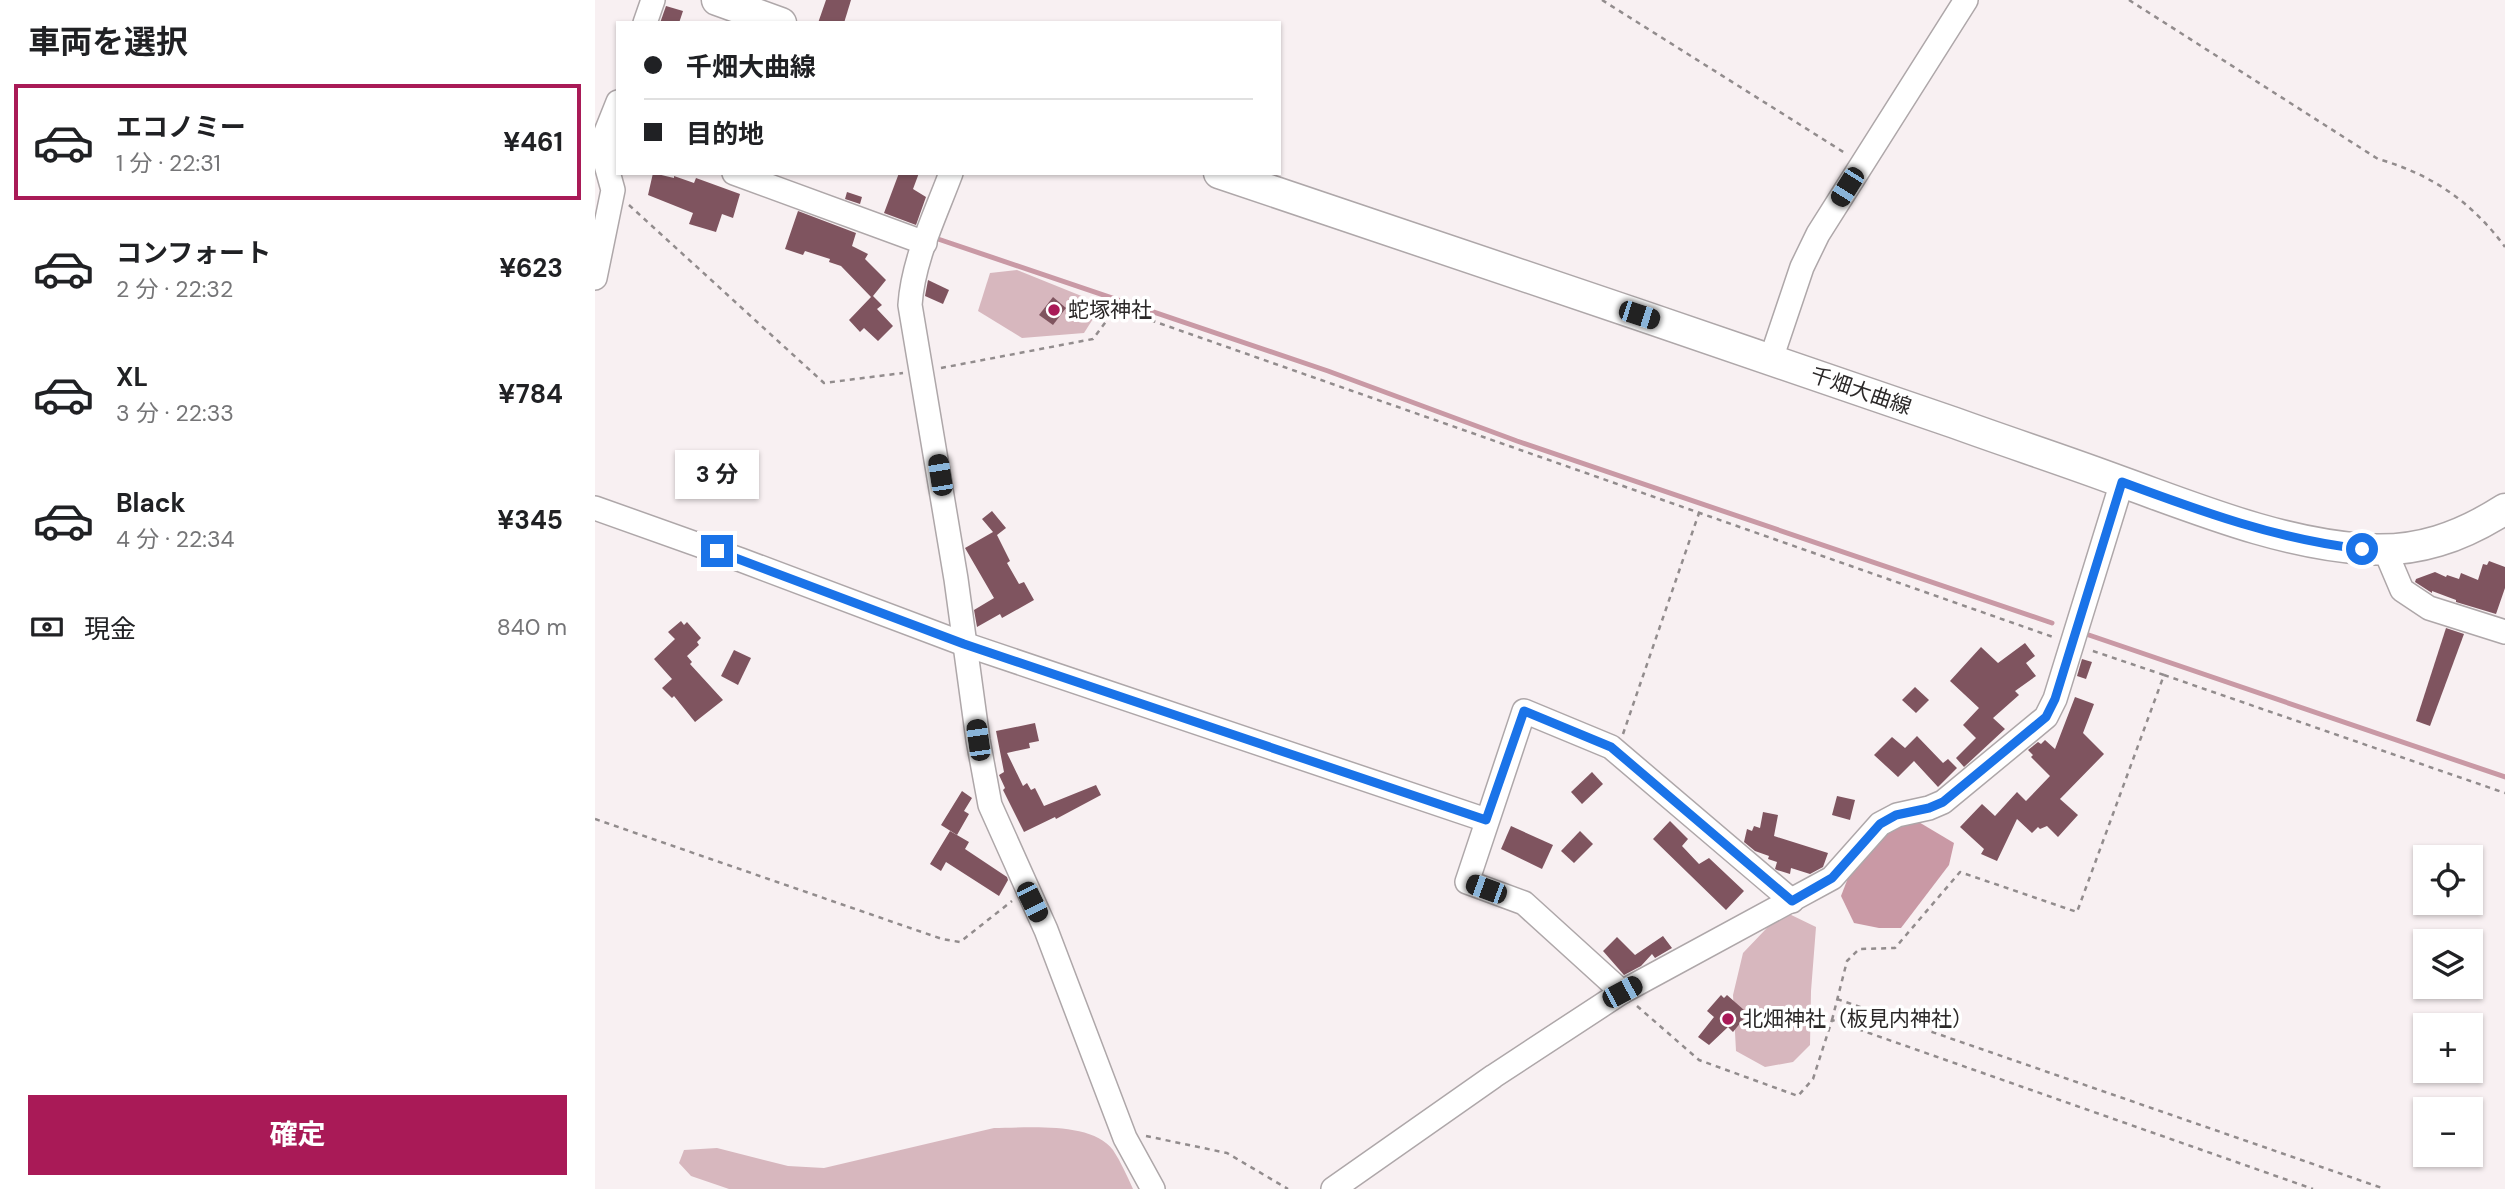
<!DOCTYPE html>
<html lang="ja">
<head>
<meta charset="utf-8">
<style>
	body { margin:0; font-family:"DM Sans","Noto Sans JP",sans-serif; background:#f2f2f2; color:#202124; height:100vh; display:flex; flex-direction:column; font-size:26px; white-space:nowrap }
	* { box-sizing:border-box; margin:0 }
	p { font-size:23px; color:#757577 }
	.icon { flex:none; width:38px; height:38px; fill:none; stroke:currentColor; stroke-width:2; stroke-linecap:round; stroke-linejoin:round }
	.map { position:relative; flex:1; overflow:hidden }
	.sheet { display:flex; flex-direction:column; background:#fff; width:595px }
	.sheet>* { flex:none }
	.hud { position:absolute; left:21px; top:21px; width:665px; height:154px; border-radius:0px; box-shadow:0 2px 5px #0004; display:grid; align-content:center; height:154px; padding:0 28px; background:#fff }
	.controls { position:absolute; left:1818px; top:845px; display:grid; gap:14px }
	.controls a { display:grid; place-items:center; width:70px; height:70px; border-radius:0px; background:#fff; box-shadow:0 2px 5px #0004; font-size:35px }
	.end { position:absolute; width:32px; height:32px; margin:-16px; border:9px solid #1a73e8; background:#fff; box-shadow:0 0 0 4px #fff }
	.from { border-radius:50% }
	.bubble { position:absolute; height:49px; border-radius:0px; background:#fff; box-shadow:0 2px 5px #0004; font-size:23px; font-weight:700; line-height:49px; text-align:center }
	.car { position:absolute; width:21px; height:42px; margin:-21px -10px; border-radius:9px; box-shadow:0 0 5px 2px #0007; background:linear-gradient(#222 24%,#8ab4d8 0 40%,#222 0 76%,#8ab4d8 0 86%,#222 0) }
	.hud b { display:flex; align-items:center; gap:24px; height:66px; font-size:26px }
	.hud b+b { border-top:2px solid #e0e0e0 }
	.hud i { width:18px; height:18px; background:#202124 }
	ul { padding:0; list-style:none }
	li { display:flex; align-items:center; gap:21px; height:116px; margin:0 14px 10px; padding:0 14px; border:4px solid transparent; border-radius:0px }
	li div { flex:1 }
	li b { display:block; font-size:26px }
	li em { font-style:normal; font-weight:700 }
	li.current { border-color:#a91a57 }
	li>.icon { width:63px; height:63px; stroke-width:1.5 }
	h2 { padding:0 28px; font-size:32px; line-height:84px }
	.pay { display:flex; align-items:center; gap:18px; height:77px; padding:0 28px; font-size:26px }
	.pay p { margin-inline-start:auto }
	.button { display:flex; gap:14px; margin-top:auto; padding:14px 28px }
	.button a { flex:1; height:80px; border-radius:0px; background:#a91a57; color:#fff; font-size:28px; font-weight:700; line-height:80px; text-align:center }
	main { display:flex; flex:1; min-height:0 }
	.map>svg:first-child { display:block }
</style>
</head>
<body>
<main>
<section class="sheet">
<h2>車両を選択</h2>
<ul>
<li class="current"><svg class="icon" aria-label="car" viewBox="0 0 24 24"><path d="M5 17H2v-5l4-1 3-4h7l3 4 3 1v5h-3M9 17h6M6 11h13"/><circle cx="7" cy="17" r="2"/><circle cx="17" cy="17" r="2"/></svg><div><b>エコノミー</b><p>1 分 · 22:31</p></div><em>¥461</em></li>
<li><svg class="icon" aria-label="car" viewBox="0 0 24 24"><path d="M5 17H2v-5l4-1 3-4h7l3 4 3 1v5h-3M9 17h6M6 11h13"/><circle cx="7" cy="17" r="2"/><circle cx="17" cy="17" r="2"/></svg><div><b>コンフォート</b><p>2 分 · 22:32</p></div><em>¥623</em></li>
<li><svg class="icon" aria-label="car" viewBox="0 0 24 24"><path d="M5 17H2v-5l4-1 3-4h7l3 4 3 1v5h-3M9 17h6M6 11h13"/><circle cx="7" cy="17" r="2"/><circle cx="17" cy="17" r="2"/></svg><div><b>XL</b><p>3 分 · 22:33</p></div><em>¥784</em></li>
<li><svg class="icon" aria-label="car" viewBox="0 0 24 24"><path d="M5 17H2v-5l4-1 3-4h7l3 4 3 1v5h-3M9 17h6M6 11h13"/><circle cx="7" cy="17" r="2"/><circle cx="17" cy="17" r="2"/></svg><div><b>Black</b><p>4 分 · 22:34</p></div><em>¥345</em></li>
</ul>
<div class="pay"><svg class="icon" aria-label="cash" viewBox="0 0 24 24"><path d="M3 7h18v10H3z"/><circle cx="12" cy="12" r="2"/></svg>現金<p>840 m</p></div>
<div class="button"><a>確定</a></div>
</section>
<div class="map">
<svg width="1910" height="1189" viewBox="0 0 1910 1189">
	<rect width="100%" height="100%" fill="#f8f0f2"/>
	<g fill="#d7b7be">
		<polygon points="422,270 489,297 503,311 489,333 427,338 383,311 395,273"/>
		<polygon points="1188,911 1221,927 1216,991 1215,1045 1198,1062 1170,1067 1141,1051 1138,995 1148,953"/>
		<path d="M399,1128c31,0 98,-7 119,22 8,12 14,26 20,39h-404l-38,-13 -12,-13 5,-13 33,-2 71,18 36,2z"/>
	</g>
	<polygon fill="#c999a5" points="1301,821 1322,821 1359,843 1354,865 1306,928 1284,928 1259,923 1246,896 1258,865"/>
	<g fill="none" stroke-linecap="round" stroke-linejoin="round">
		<g stroke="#c999a5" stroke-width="5">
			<polyline points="343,239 733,371 922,441 1457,623"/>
			<polyline points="1488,633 1910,777"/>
		</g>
	</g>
	<g fill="#7f545f">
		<polygon points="231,0 256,0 249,23 223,23"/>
		<polygon points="71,6 88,11 84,23 65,23"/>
		<polygon points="58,173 79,178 79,176 99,183 101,178 145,194 138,218 127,214 121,232 94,224 98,213 53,195"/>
		<polygon points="304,173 324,173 318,189 331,197 321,225 289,213"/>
		<polygon points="252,192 267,197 265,204 250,199"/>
		<polygon points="203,211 261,233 257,246 273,254 270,259 291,280 278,296 287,305 282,309 298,326 283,341 269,328 265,332 254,320 276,297 246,266 234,262 235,259 210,251 208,255 190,249"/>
		<polygon points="333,280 354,290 348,304 330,296"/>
		<polygon points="458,297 471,308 458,325 444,315"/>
		<polygon points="397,511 411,528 402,535 415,561 412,563 424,584 429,582 439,600 407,618 405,614 382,627 379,610 399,598 370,548 398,532 387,519"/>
		<polygon points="1894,561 1910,567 1910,588 1901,614 1861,602 1861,600 1837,591 1837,593 1820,582 1821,579 1840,572 1851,577 1852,575 1864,579 1866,573 1883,580 1888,564 1892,565"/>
		<polygon points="86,621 89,625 92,622 106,638 102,642 104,645 92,656 97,662 95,664 128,700 100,722 79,696 77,698 67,688 77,679 59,659 80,639 73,632"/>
		<polygon points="1851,628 1869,634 1835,726 1821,721"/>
		<polygon points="1430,643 1440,656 1431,663 1441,676 1420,691 1424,695 1398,718 1410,729 1369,767 1361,758 1381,738 1368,725 1384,708 1355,681 1386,647 1403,663"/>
		<polygon points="139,650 156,658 143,685 126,676"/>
		<polygon points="1487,659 1497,662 1491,679 1482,676"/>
		<polygon points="1320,687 1334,700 1321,713 1307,700"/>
		<polygon points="1480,697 1499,704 1488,733 1509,754 1465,799 1483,815 1463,837 1452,826 1445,829 1443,827 1437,833 1422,819 1402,861 1386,854 1389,849 1365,827 1387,804 1400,816 1422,792 1431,801 1455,776 1436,757 1438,755 1433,750 1443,742 1446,744 1450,740 1460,749"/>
		<polygon points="440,723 444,741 434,743 435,748 412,753 428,786 432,783 436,790 440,788 449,806 501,785 506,795 461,819 460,817 429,832 408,790 410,788 404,775 409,772 401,731"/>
		<polygon points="1322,736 1348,763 1353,759 1362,768 1343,787 1319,761 1303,777 1279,755 1297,737 1310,748"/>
		<polygon points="997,772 1008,784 987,804 976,792"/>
		<polygon points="367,791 377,798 369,811 374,814 362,835 346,825"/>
		<polygon points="1242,796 1260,800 1255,820 1237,815"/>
		<polygon points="1168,812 1183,815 1179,836 1233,853 1228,867 1215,874 1196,868 1195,874 1182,870 1180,869 1182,862 1173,859 1174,856 1160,851 1149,842 1152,829 1157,831 1159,826 1165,828"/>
		<polygon points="1075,821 1093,839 1087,846 1104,864 1114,858 1149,891 1131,910 1058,839"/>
		<polygon points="916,826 958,845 947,869 906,849"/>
		<polygon points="355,831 374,842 370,849 412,877 413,880 404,896 351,862 346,871 335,864"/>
		<polygon points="985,831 998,844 979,863 966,851"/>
		<polygon points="1068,936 1077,948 1060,958 1057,954 1046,966 1029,975 1008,951 1022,937 1040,955"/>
		<polygon points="1126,995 1129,998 1132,995 1149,1010 1147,1012 1151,1016 1138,1032 1133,1027 1114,1045 1103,1037 1119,1017 1112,1011"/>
	</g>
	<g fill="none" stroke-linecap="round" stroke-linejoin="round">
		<defs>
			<g id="minor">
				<polyline points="50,23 58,0"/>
				<polyline points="139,173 330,243"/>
				<path d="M356,173c-16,43 -38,87 -41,132l46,274 22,161 12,65 56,125 79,208 28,51"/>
				<polyline points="0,278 18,190 10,161 11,132 23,102"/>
				<polyline points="1176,359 1207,267 1223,234 1371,0"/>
				<polyline points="0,508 146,560 369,644 891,820"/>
				<polyline points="1790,550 1807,590 1834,608 1910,632"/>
				<polyline points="1027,992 929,903 872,882 929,711 1016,747 1197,901"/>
				<polyline points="738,1189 899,1076 1027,992 1237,878 1285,824 1302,815 1334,808 1348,802 1451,717 1460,699 1527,482"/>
			</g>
			<g id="major">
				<polyline points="122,0 186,23"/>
				<path d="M624,173c246,83 491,165 736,250 55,20 111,38 167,59 78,28 158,61 242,67 53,4 97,-12 141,-40"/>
			</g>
		</defs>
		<use href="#minor" stroke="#aea7a9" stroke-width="26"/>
		<use href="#major" stroke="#aea7a9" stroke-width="33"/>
		<g stroke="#928c8d" stroke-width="2.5" stroke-dasharray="5 5" stroke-linecap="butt">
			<polyline points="1007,0 1250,153"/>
			<path d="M1534,0l249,159c53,15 94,43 127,88"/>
			<polyline points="34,205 229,383 308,373"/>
			<polyline points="346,368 498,339 521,308 1458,637"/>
			<polyline points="1569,675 1910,793"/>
			<polyline points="1028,734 1104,513"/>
			<polyline points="0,819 347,939 365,942 417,901"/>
			<polyline points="1242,999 1790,1189"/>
			<polyline points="1042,1006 1104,1060 1203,1096 1218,1079 1237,1020 1718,1189"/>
			<polyline points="1237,1020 1252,961 1264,949 1300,948 1365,872 1482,912 1569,675 1495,650"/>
			<polyline points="551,1136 632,1153 693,1189"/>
		</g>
		<use href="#minor" stroke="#fff" stroke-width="23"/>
		<use href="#major" stroke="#fff" stroke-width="30"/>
	</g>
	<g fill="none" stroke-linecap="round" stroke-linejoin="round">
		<path stroke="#1a73e8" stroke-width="9" d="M122,551l247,93 522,176 38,-109 87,36 181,154 40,-23 48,-54 16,-9 33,-7 14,-6 103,-85 9,-18 67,-217c78,29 157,58 240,67"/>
	</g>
	<g fill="#a91a57" stroke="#fff" stroke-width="2.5">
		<circle cx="459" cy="310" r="7"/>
		<circle cx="1133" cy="1019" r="7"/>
	</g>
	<g text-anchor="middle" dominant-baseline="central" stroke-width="7" stroke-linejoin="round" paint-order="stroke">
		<g font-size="21" fill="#2b2828" stroke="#fff" text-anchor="start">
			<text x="473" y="310">蛇塚神社</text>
			<text x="1147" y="1019">北畑神社（板見内神社）</text>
		</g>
		<g font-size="21" fill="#2b2828" stroke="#fff">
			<text transform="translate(1266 391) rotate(19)">千畑大曲線</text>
		</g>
	</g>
</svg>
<div class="controls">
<a><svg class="icon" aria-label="locate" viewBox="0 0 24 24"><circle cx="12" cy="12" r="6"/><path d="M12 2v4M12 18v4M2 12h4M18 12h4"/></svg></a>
<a><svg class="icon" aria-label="layers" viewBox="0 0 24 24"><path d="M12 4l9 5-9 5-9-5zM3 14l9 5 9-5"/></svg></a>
<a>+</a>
<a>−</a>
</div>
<i class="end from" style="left:1767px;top:549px"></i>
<i class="end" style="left:122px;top:551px"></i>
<div class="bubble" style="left:80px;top:450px;width:84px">3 分</div>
<i class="car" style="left:1252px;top:187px;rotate:212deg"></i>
<i class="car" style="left:1044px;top:315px;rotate:108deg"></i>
<i class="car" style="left:345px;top:475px;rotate:351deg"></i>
<i class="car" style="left:383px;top:740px;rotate:352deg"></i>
<i class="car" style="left:891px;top:889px;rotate:290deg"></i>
<i class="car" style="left:437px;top:902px;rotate:154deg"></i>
<i class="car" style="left:1027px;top:992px;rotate:62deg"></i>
<div class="hud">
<b><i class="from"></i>千畑大曲線</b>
<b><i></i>目的地</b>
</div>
</div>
</main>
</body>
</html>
